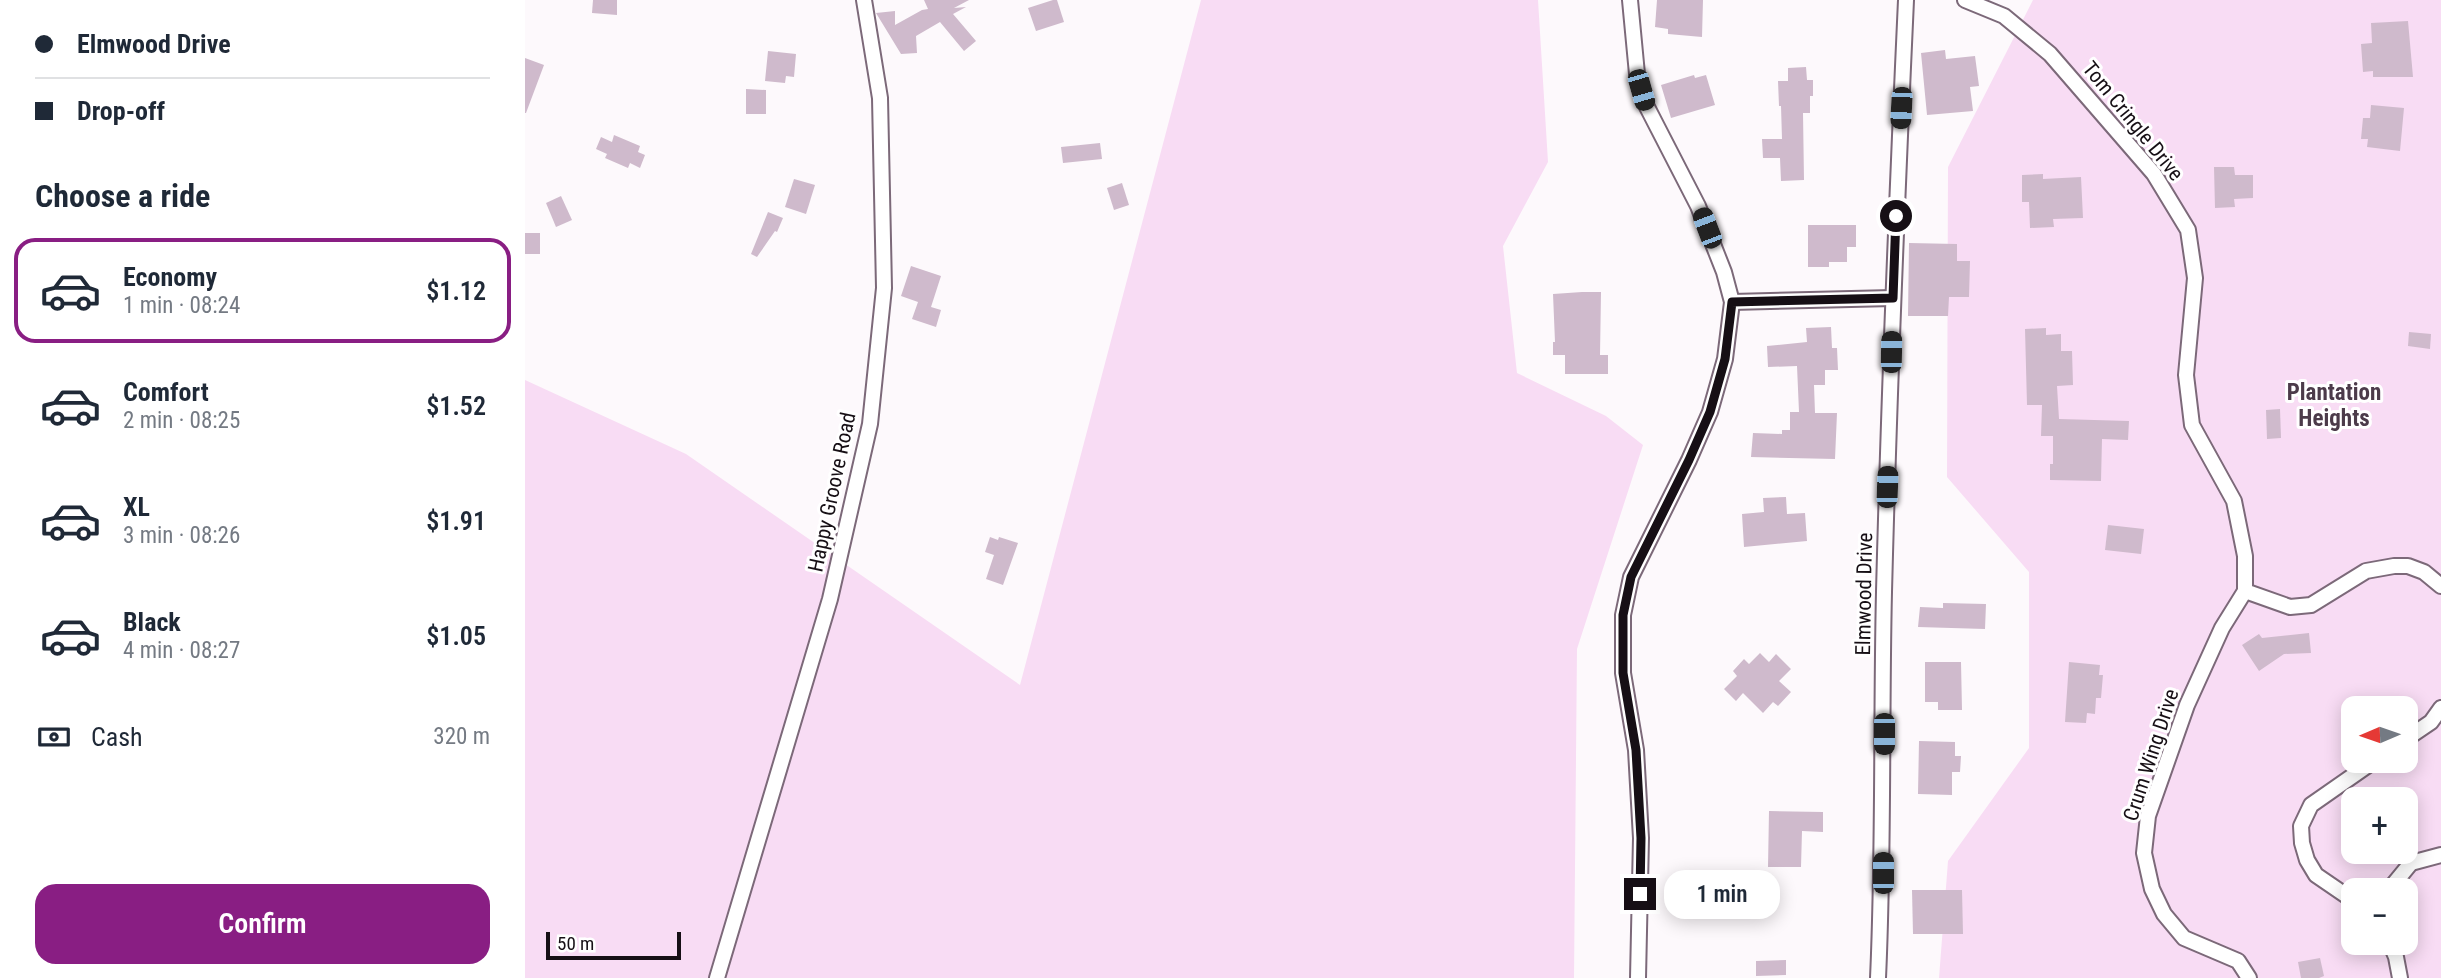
<!DOCTYPE html>
<html lang="en">
<head>
<meta charset="utf-8">
<style>
	body { margin:0; font-family:"Roboto Condensed",sans-serif; background:#f6f6f7; color:#1f2937; height:100vh; display:flex; flex-direction:column; font-size:26px; white-space:nowrap }
	* { box-sizing:border-box; margin:0 }
	p { font-size:23px; color:#747a83 }
	.icon { flex:none; width:38px; height:38px; fill:none; stroke:currentColor; stroke-width:2; stroke-linecap:round; stroke-linejoin:round }
	.map { position:relative; flex:1; overflow:hidden }
	.panel { display:flex; flex-direction:column; background:#fff; width:525px }
	.panel>* { flex:none }
	.guide { display:grid; align-content:center; height:154px; padding:0 35px; background:#fff }
	.needle { width:46px; rotate:268deg }
	.controls { position:absolute; left:1816px; top:696px; display:grid; gap:14px }
	.controls a { display:grid; place-items:center; width:77px; height:77px; border-radius:14px; background:#fff; box-shadow:0 4px 18px #0003; font-size:35px }
	.scale { position:absolute; left:21px; bottom:18px; width:135px; box-sizing:border-box; padding-left:7px; border:4px solid #160f15; border-top:0; font-size:19px; line-height:24px; white-space:nowrap; color:#160f15; -webkit-text-stroke:5px #fff; paint-order:stroke }
	.end { position:absolute; width:32px; height:32px; margin:-16px; border:9px solid #160f15; background:#fff; box-shadow:0 0 0 4px #fff }
	.from { border-radius:50% }
	.bubble { position:absolute; height:49px; border-radius:21px; background:#fff; box-shadow:0 4px 18px #0003; font-size:23px; font-weight:600; line-height:49px; text-align:center }
	.car { position:absolute; width:21px; height:42px; margin:-21px -10px; border-radius:9px; box-shadow:0 0 5px 2px #0007; background:linear-gradient(#222 24%,#8ab4d8 0 40%,#222 0 76%,#8ab4d8 0 86%,#222 0) }
	.guide b { display:flex; align-items:center; gap:24px; height:66px; font-size:26px }
	.guide b+b { border-top:2px solid #e0e1e3 }
	.guide i { width:18px; height:18px; background:#1f2937 }
	ul { padding:0; list-style:none }
	li { display:flex; align-items:center; gap:21px; height:105px; margin:0 14px 10px; padding:0 21px; border:4px solid transparent; border-radius:21px }
	li div { flex:1 }
	li b { display:block; font-size:26px }
	li em { font-style:normal; font-weight:600 }
	li.current { border-color:#891e83 }
	li>.icon { width:63px; height:63px; stroke-width:1.5 }
	h2 { padding:0 35px; font-size:32px; line-height:84px }
	.pay { display:flex; align-items:center; gap:18px; height:77px; padding:0 35px; font-size:26px }
	.pay p { margin-inline-start:auto }
	.action { display:flex; gap:14px; margin-top:auto; padding:14px 35px }
	.action a { flex:1; height:80px; border-radius:21px; background:#891e83; color:#fff; font-size:28px; font-weight:600; line-height:80px; text-align:center }
	main { display:flex; flex:1; min-height:0 }
	.map>svg:first-child { display:block }
</style>
</head>
<body>
<main>
<section class="panel">
<div class="guide">
<b><i class="from"></i>Elmwood Drive</b>
<b><i></i>Drop-off</b>
</div>
<h2>Choose a ride</h2>
<ul>
<li class="current"><svg class="icon" aria-label="car" viewBox="0 0 24 24"><path d="M5 17H2v-5l4-1 3-4h7l3 4 3 1v5h-3M9 17h6M6 11h13"/><circle cx="7" cy="17" r="2"/><circle cx="17" cy="17" r="2"/></svg><div><b>Economy</b><p>1 min · 08:24</p></div><em>$1.12</em></li>
<li><svg class="icon" aria-label="car" viewBox="0 0 24 24"><path d="M5 17H2v-5l4-1 3-4h7l3 4 3 1v5h-3M9 17h6M6 11h13"/><circle cx="7" cy="17" r="2"/><circle cx="17" cy="17" r="2"/></svg><div><b>Comfort</b><p>2 min · 08:25</p></div><em>$1.52</em></li>
<li><svg class="icon" aria-label="car" viewBox="0 0 24 24"><path d="M5 17H2v-5l4-1 3-4h7l3 4 3 1v5h-3M9 17h6M6 11h13"/><circle cx="7" cy="17" r="2"/><circle cx="17" cy="17" r="2"/></svg><div><b>XL</b><p>3 min · 08:26</p></div><em>$1.91</em></li>
<li><svg class="icon" aria-label="car" viewBox="0 0 24 24"><path d="M5 17H2v-5l4-1 3-4h7l3 4 3 1v5h-3M9 17h6M6 11h13"/><circle cx="7" cy="17" r="2"/><circle cx="17" cy="17" r="2"/></svg><div><b>Black</b><p>4 min · 08:27</p></div><em>$1.05</em></li>
</ul>
<div class="pay"><svg class="icon" aria-label="cash" viewBox="0 0 24 24"><path d="M3 7h18v10H3z"/><circle cx="12" cy="12" r="2"/></svg>Cash<p>320 m</p></div>
<div class="action"><a>Confirm</a></div>
</section>
<div class="map">
<svg width="1916" height="978" viewBox="0 0 1916 978">
	<rect width="100%" height="100%" fill="#fdf9fc"/>
	<g fill="#f8dcf4" fill-rule="evenodd">
		<polygon points="676,0 1013,0 1023,162 978,246 992,373 1081,416 1118,445 1052,649 1049,978 0,978 0,380 161,454 495,685"/>
		<path d="M1508,0h408v978h-502l9,-117 81,-113v-176l-82,-95 1,-310zM1829,709h52v52h-52zM1829,800h52v52h-52zM1829,891h52v52h-52z"/>
	</g>
	<g fill="#cfbacc">
		<polygon points="68,0 92,0 92,15 67,13"/>
		<polygon points="399,0 444,0 429,8 441,7 428,14 451,41 439,51 415,22 391,36 392,53 376,54 351,13 370,11 370,25 397,10 403,9"/>
		<polygon points="528,0 532,0 539,22 511,31 503,8"/>
		<polygon points="1132,0 1178,0 1177,37 1143,34 1143,29 1130,27"/>
		<polygon points="1883,21 1888,77 1848,77 1848,71 1838,72 1836,44 1847,43 1846,23"/>
		<polygon points="1420,50 1421,59 1450,56 1454,86 1445,87 1448,111 1402,115 1396,53"/>
		<polygon points="243,51 271,54 269,77 261,76 260,83 240,81"/>
		<polygon points="0,58 19,65 1,113 0,113"/>
		<polygon points="1281,67 1282,80 1288,80 1288,96 1285,96 1285,113 1278,113 1279,180 1256,181 1255,158 1238,158 1237,139 1257,139 1256,106 1254,106 1253,81 1263,81 1263,68"/>
		<polygon points="1169,75 1170,78 1181,75 1190,105 1146,118 1136,85"/>
		<polygon points="221,89 241,90 241,114 221,114"/>
		<polygon points="1846,105 1879,108 1875,151 1842,147 1843,139 1836,139 1838,118 1845,118"/>
		<polygon points="89,135 115,146 113,152 120,155 115,168 105,163 103,168 80,158 82,154 71,149 76,137 87,142"/>
		<polygon points="575,143 577,159 538,163 536,147"/>
		<polygon points="1689,167 1709,167 1710,175 1728,175 1728,198 1709,199 1710,207 1690,208"/>
		<polygon points="1518,174 1518,179 1556,177 1558,218 1528,219 1529,227 1505,228 1504,202 1497,202 1497,175"/>
		<polygon points="269,179 290,185 281,214 260,207"/>
		<polygon points="597,183 604,205 589,210 582,188"/>
		<polygon points="36,196 47,220 31,227 21,203"/>
		<polygon points="243,212 258,218 252,232 250,231 232,257 226,254"/>
		<polygon points="1283,225 1331,225 1331,247 1322,247 1322,262 1304,262 1304,267 1283,267"/>
		<rect x="0" y="233" width="15" height="21"/>
		<polygon points="1384,243 1432,244 1432,261 1445,261 1444,297 1424,297 1423,316 1383,316"/>
		<polygon points="386,266 416,276 406,307 416,310 411,327 387,319 393,302 376,296"/>
		<polygon points="1057,292 1076,292 1075,355 1083,355 1083,374 1040,374 1040,355 1028,355 1028,342 1030,342 1028,294"/>
		<polygon points="1306,327 1307,348 1312,348 1313,370 1300,370 1300,385 1289,385 1290,413 1312,413 1310,459 1226,457 1228,433 1257,434 1257,430 1265,430 1265,412 1274,412 1272,366 1243,367 1242,346 1282,342 1281,328"/>
		<polygon points="1521,328 1521,335 1536,334 1536,351 1547,351 1548,385 1532,386 1534,419 1604,421 1603,440 1577,439 1576,481 1525,480 1525,464 1528,464 1528,436 1516,436 1517,405 1502,405 1500,329"/>
		<polygon points="1884,332 1906,334 1905,349 1883,346"/>
		<polygon points="1755,409 1756,438 1742,439 1741,410"/>
		<polygon points="1261,497 1262,514 1280,513 1282,541 1219,547 1217,514 1239,512 1238,498"/>
		<polygon points="1583,525 1619,529 1616,554 1580,550"/>
		<polygon points="465,537 473,540 474,537 493,543 478,585 461,579 469,555 460,552"/>
		<polygon points="1418,603 1461,604 1460,629 1393,627 1395,607 1418,608"/>
		<polygon points="1784,633 1786,653 1759,654 1734,671 1717,645 1734,634 1737,638"/>
		<polygon points="1235,653 1244,662 1251,654 1266,669 1254,681 1266,692 1253,706 1248,702 1238,713 1218,693 1211,701 1199,689 1212,676 1208,671 1219,659 1224,664"/>
		<polygon points="1400,662 1436,662 1437,710 1413,710 1413,702 1400,702"/>
		<polygon points="1544,662 1575,665 1574,675 1578,675 1576,698 1571,698 1570,714 1562,713 1561,723 1540,722"/>
		<polygon points="1394,741 1430,742 1430,756 1436,756 1435,772 1427,772 1427,795 1393,794"/>
		<polygon points="1244,811 1298,812 1298,832 1277,831 1276,867 1243,867"/>
		<polygon points="1387,890 1437,890 1438,934 1388,934"/>
		<polygon points="1795,958 1799,976 1794,978 1776,978 1773,962"/>
		<polygon points="1261,960 1261,975 1231,976 1231,961"/>
	</g>
	<g fill="none" stroke-linecap="round" stroke-linejoin="round">
		<defs>
			<g id="minor">
				<polyline points="1105,0 1112,74 1121,105 1173,206 1199,272 1207,302 1200,359 1185,412 1164,460 1106,577 1098,615 1098,673 1111,750 1116,838 1113,978"/>
				<polyline points="1440,0 1479,16 1525,54 1629,174 1663,230 1670,278 1661,375 1667,425 1709,501 1720,556 1720,591 1765,607 1786,605 1841,571 1869,566 1883,566 1899,572 1916,586"/>
				<polyline points="1207,302 1368,298"/>
				<polyline points="1720,591 1697,628 1662,705 1623,816 1619,853 1627,889 1639,914 1659,938 1713,961 1724,978"/>
				<polyline points="1881,739 1906,722 1916,708"/>
				<polyline points="1863,891 1886,863 1916,855"/>
				<polyline points="1829,901 1791,875 1782,860 1777,843 1776,826 1786,805 1849,761"/>
				<polyline points="1865,943 1871,957 1875,978"/>
				<polyline points="192,978 305,599 345,424 359,288 355,98 339,0"/>
				<path d="M1353,978c6,-129 3,-257 6,-386 5,-197 13,-395 22,-592"/>
			</g>
		</defs>
		<use href="#minor" stroke="#7c6979" stroke-width="18"/>
		<use href="#minor" stroke="#fff" stroke-width="14"/>
	</g>
	<g fill="none" stroke-linecap="round" stroke-linejoin="round">
		<polyline stroke="#160f15" stroke-width="9" points="1115,894 1116,838 1111,750 1098,673 1098,615 1106,577 1164,460 1185,412 1200,359 1207,302 1368,298 1371,216"/>
	</g>
	<g text-anchor="middle" dominant-baseline="central" stroke-width="6" stroke-linejoin="round" paint-order="stroke">
		<g font-size="21" fill="#160f15" stroke="#fff">
			<text transform="translate(1608 121) rotate(51)">Tom Cringle Drive</text>
			<text transform="translate(307 492) rotate(-78)">Happy Groove Road</text>
			<text transform="translate(1339 594) rotate(-89)">Elmwood Drive</text>
			<text transform="translate(1626 755) rotate(-72)">Crum Wing Drive</text>
		</g>
		<g font-size="23" font-weight="bold" fill="#4c3b4a" stroke="#fff">
			<text x="1809" y="392">Plantation<tspan x="1809" dy="26">Heights</tspan></text>
		</g>
	</g>
</svg>
<div class="controls">
<a><svg class="needle" viewBox="-14 -14 28 28"><path d="M0-13l5 13h-10z" fill="#e53935"/><path d="M0 13l5-13h-10z" fill="#747a83"/></svg></a>
<a>+</a>
<a>−</a>
</div>
<div class="scale">50 m</div>
<i class="end from" style="left:1371px;top:216px"></i>
<i class="end" style="left:1115px;top:894px"></i>
<div class="bubble" style="left:1139px;top:870px;width:116px">1 min</div>
<i class="car" style="left:1116px;top:90px;rotate:164deg"></i>
<i class="car" style="left:1376px;top:108px;rotate:183deg"></i>
<i class="car" style="left:1182px;top:228px;rotate:339deg"></i>
<i class="car" style="left:1366px;top:352px;rotate:1deg"></i>
<i class="car" style="left:1362px;top:487px;rotate:2deg"></i>
<i class="car" style="left:1359px;top:734px;rotate:180deg"></i>
<i class="car" style="left:1358px;top:873px;rotate:0deg"></i>
</div>
</main>
</body>
</html>
